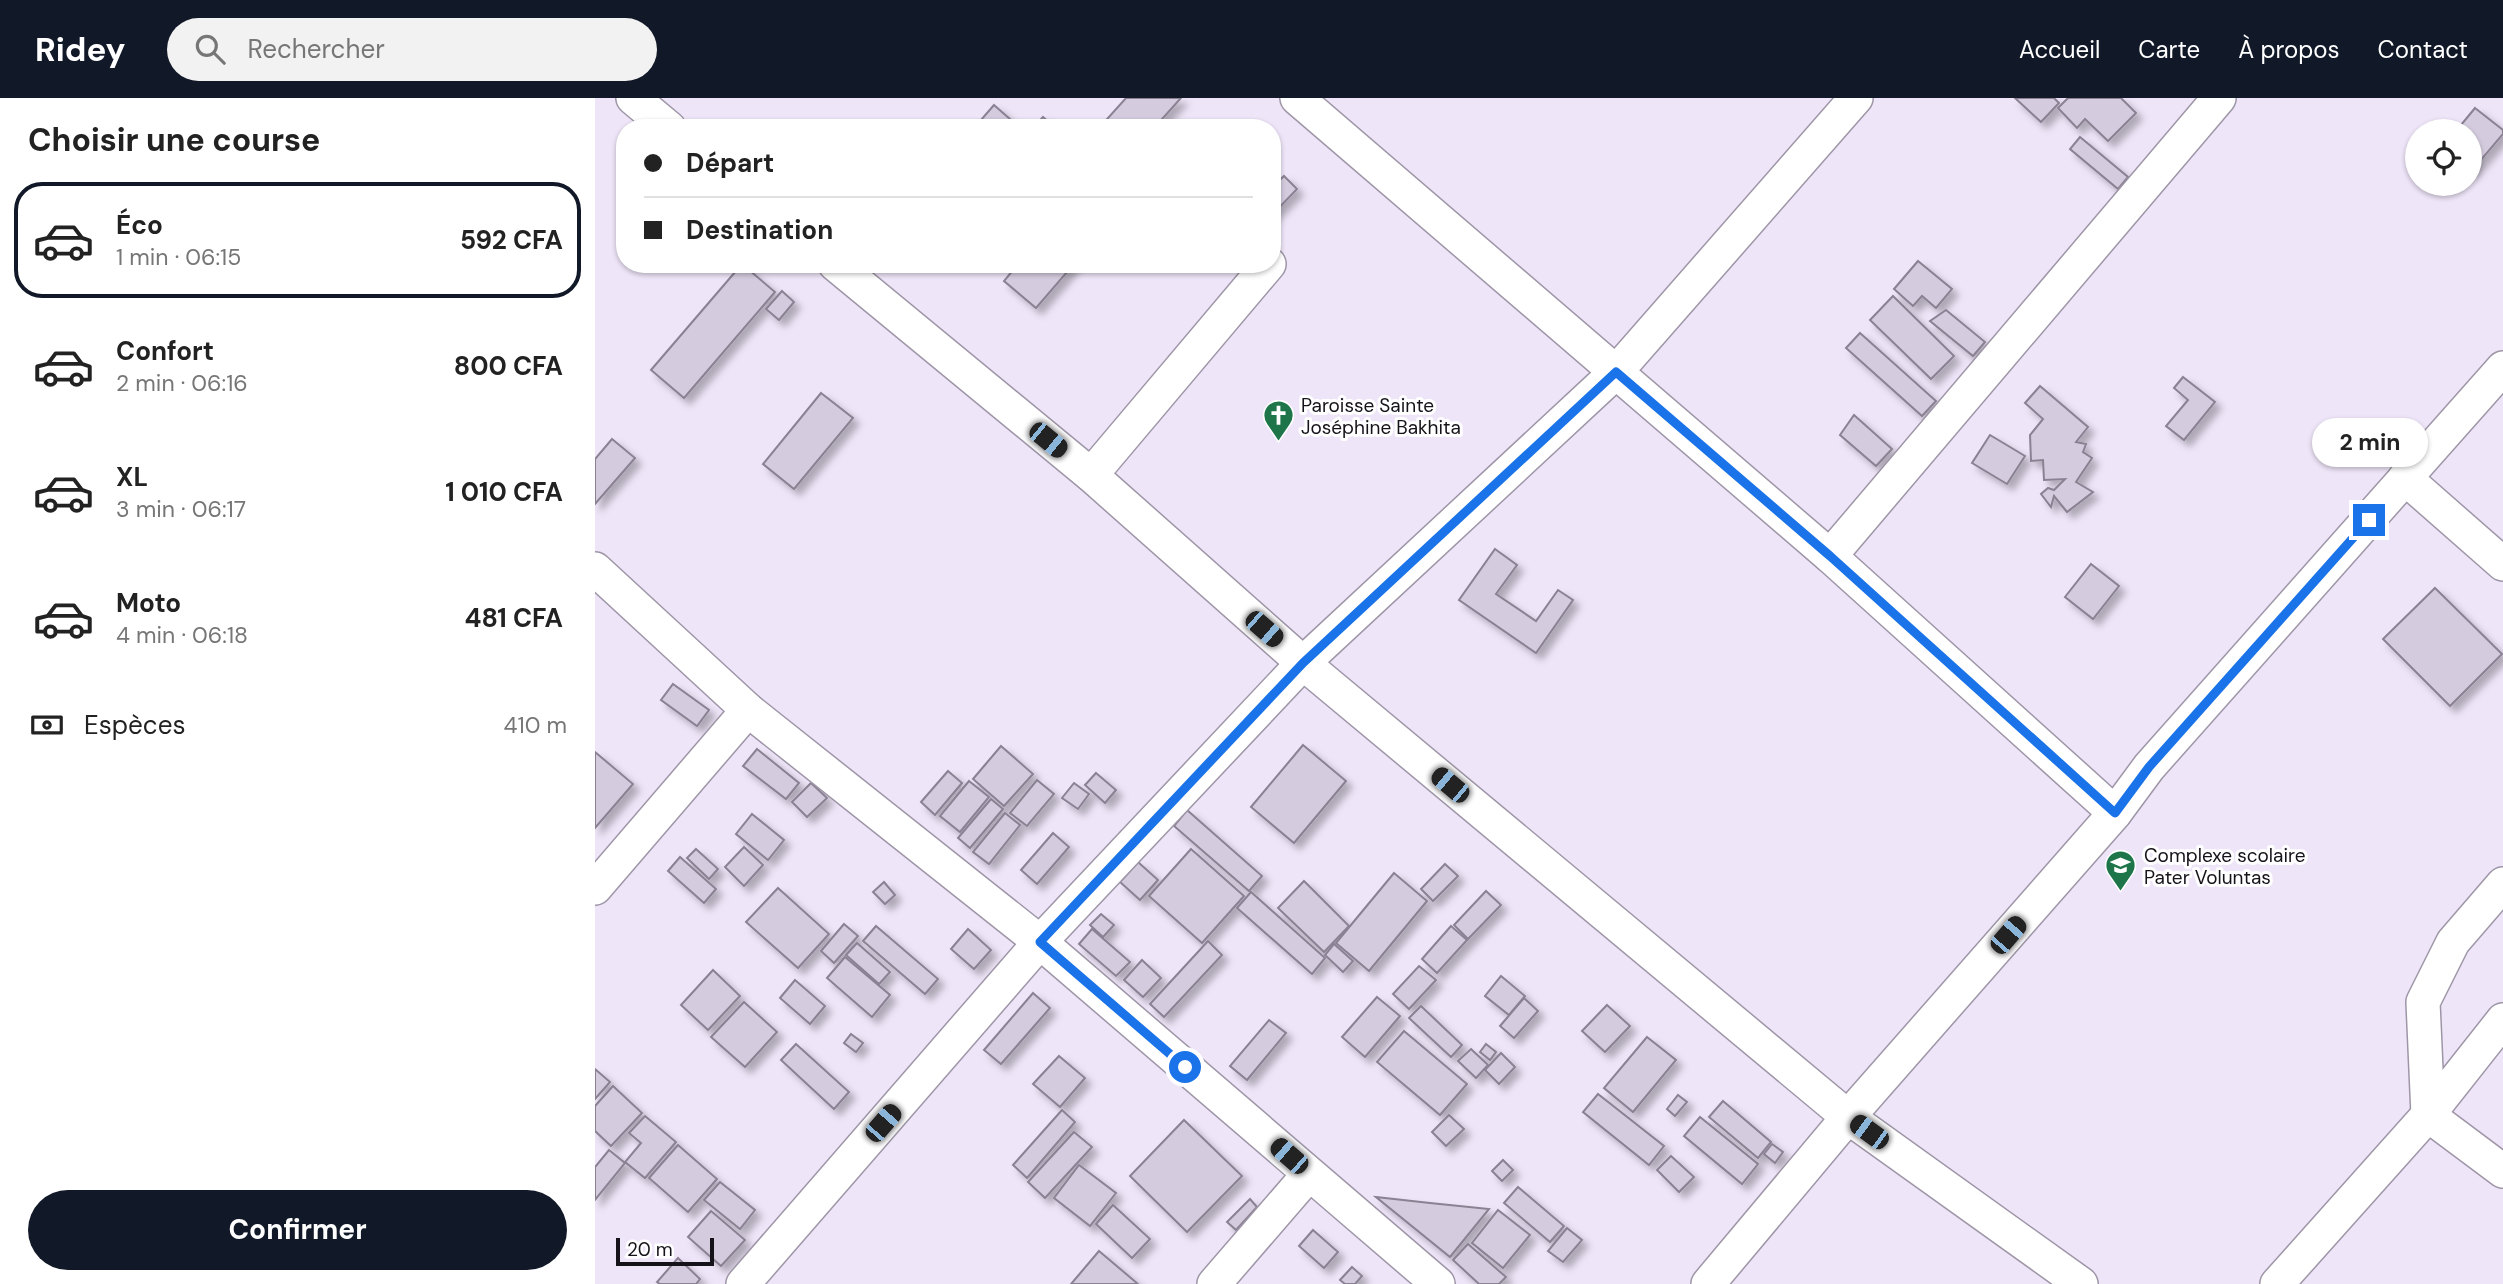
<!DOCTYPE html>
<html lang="fr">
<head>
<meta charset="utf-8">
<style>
	body { margin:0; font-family:"DM Sans",sans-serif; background:#f2f2f2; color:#222; height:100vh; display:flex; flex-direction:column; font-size:26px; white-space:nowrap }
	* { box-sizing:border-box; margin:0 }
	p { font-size:23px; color:#767676 }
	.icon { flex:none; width:38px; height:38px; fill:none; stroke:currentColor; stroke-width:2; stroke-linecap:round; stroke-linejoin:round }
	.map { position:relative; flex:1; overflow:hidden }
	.drawer { display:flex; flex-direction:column; background:#fff; width:595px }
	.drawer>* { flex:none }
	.guide { position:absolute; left:21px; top:21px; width:665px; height:154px; border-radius:28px; box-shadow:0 2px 5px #0004; display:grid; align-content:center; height:154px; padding:0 28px; background:#fff }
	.fabs { position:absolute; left:1810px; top:21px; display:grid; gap:14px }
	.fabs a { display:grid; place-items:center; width:77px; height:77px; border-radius:50%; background:#fff; box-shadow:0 2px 5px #0004; font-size:35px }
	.scale { position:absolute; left:21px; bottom:18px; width:98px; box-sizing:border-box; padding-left:7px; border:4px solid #151219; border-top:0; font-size:19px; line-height:24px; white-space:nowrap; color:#151219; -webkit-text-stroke:5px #fff; paint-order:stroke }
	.end { position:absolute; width:32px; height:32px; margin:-16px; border:9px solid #1a73e8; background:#fff; box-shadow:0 0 0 4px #fff }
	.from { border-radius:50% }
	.bubble { position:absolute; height:49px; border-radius:24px; background:#fff; box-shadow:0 2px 5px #0004; font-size:23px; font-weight:700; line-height:49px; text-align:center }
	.car { position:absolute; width:21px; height:42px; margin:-21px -10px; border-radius:9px; box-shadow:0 0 5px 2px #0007; background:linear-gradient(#222 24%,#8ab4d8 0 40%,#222 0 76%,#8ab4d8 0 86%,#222 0) }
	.guide b { display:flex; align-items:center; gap:24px; height:66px; font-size:26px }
	.guide b+b { border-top:2px solid #e0e0e0 }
	.guide i { width:18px; height:18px; background:#222 }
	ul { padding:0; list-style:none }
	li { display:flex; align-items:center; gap:21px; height:116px; margin:0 14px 10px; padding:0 14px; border:4px solid transparent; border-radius:28px }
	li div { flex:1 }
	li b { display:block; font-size:26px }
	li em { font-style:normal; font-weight:700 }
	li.current { border-color:#111827 }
	li>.icon { width:63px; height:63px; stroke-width:1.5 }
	h2 { padding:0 28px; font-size:32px; line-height:84px }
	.pay { display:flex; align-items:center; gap:18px; height:77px; padding:0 28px; font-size:26px }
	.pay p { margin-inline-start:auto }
	.button { display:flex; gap:14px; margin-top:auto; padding:14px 28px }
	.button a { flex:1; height:80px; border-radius:42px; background:#111827; color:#fff; font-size:28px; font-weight:700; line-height:80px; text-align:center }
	header { display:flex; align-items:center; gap:42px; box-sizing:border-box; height:98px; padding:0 35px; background:#111827; color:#fff }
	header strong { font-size:33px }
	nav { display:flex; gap:38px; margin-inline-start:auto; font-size:24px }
	.search { width:490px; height:63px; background:#f2f2f2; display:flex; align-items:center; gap:18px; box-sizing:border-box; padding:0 24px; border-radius:38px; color:#767676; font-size:26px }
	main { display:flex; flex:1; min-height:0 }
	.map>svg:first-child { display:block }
</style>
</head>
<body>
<header>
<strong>Ridey</strong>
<div class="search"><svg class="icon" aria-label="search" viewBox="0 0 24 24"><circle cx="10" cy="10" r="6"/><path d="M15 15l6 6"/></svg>Rechercher</div>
<nav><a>Accueil</a><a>Carte</a><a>À propos</a><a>Contact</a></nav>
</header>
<main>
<section class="drawer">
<h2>Choisir une course</h2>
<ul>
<li class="current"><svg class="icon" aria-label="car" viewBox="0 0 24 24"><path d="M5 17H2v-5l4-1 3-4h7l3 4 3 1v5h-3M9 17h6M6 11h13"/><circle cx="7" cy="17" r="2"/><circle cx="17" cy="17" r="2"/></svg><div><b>Éco</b><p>1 min · 06:15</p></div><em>592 CFA</em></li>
<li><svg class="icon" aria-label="car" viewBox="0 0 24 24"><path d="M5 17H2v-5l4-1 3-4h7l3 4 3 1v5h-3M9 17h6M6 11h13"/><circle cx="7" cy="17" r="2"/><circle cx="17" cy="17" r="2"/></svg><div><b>Confort</b><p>2 min · 06:16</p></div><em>800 CFA</em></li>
<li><svg class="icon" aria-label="car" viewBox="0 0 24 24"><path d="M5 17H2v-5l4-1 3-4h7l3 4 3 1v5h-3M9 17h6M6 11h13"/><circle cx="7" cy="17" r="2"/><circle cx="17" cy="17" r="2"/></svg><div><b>XL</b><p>3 min · 06:17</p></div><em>1 010 CFA</em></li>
<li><svg class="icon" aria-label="car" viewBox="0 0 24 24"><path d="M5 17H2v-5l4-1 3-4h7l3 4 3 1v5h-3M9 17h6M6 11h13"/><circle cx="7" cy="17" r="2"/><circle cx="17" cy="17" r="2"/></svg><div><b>Moto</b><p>4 min · 06:18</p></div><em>481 CFA</em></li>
</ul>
<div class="pay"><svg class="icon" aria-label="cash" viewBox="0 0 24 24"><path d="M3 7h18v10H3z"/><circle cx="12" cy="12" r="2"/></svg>Espèces<p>410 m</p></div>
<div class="button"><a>Confirmer</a></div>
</section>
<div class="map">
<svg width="1908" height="1186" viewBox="0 0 1908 1186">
	<defs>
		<filter id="shadow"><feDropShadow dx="6" dy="6" stdDeviation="3.5" flood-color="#0004"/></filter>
	</defs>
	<rect width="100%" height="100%" fill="#eee5f8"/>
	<g fill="#d4cbde" stroke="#8a8293" stroke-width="2" filter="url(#shadow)">
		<polygon points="531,0 586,0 559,30 504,30"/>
		<polygon points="1420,0 1459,0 1464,5 1446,24"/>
		<polygon points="1473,0 1526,0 1541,15 1513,43 1490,21 1482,30 1463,10"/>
		<polygon points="399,7 416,22 410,30 379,30"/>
		<polygon points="1880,10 1908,32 1908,36 1874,76 1874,33 1861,33"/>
		<polygon points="448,19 461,30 438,30"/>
		<polygon points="1485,39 1533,79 1523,91 1475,51"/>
		<polygon points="689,78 702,91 677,117 677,89"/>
		<polygon points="1323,163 1357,191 1341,210 1327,198 1318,208 1299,191"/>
		<polygon points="147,166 180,194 89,300 56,272"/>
		<polygon points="423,166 479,166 441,210 409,183"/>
		<polygon points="187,193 199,204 184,222 171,211"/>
		<polygon points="1298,198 1359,258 1336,281 1275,222"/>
		<polygon points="1351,212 1390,244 1378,258 1335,223"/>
		<polygon points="1265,235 1341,303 1327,318 1251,250"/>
		<polygon points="1588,279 1620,304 1589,342 1571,328 1593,302 1579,290"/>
		<polygon points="1445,288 1493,329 1481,344 1491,346 1488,354 1497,360 1481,384 1498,394 1472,414 1459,398 1456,409 1446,396 1453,390 1459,392 1470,381 1449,382 1448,362 1436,363 1435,337 1448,321 1430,305"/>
		<polygon points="226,295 258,320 199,391 168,366"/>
		<polygon points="1259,317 1297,351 1281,368 1245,337"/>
		<polygon points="1395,337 1430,358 1412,386 1377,365"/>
		<polygon points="17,341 40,360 0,406 0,361"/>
		<polygon points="900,451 922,467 901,496 941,523 963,492 978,502 941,555 864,502"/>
		<polygon points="1496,466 1524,488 1498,521 1470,499"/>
		<polygon points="1840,490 1907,556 1855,608 1788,541"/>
		<polygon points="78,586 114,612 102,628 66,602"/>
		<polygon points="708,647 751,683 699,745 656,709"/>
		<polygon points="406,648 438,676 409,708 378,681"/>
		<polygon points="162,651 204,685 191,701 148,668"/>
		<polygon points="0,654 38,686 0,730"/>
		<polygon points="353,673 367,685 340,717 326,704"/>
		<polygon points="501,675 521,692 510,705 490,687"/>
		<polygon points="442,682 459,696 432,728 415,715"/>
		<polygon points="374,683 394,699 365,734 345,718"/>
		<polygon points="216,685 232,700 212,719 197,704"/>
		<polygon points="479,685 494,696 483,711 467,700"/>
		<polygon points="396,701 408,711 375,750 363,740"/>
		<polygon points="592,712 667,778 654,793 579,728"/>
		<polygon points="410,715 425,727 394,766 378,754"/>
		<polygon points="157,716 189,742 173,762 141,736"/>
		<polygon points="458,735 474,749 442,786 426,772"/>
		<polygon points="149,749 168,767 149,788 130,769"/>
		<polygon points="101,751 123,771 114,781 92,760"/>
		<polygon points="596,751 649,798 607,845 554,798"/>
		<polygon points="85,759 121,791 109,805 73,773"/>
		<polygon points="543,764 563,782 545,802 525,784"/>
		<polygon points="850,766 863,778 838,803 826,791"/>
		<polygon points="799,775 832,803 774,873 741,845"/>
		<polygon points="709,783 754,828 729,854 683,810"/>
		<polygon points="289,784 300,797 290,806 278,794"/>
		<polygon points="183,790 234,836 203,870 151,824"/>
		<polygon points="891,793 906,807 873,841 859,827"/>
		<polygon points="656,794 730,860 717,876 642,810"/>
		<polygon points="506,816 519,827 508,839 495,827"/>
		<polygon points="249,826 263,838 239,865 226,853"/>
		<polygon points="281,828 343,881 330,896 268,843"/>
		<polygon points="856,828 872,842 842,875 827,861"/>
		<polygon points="373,831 396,852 379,871 356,851"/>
		<polygon points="497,831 535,864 521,878 484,846"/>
		<polygon points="613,843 627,857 569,919 555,906"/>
		<polygon points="262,845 295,874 284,886 251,857"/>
		<polygon points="739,846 758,863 748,874 730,857"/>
		<polygon points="250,859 295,897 277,919 232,880"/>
		<polygon points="547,862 566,880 548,899 529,882"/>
		<polygon points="824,868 841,882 814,911 798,896"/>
		<polygon points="118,872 145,898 113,932 86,907"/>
		<polygon points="906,878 930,898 914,917 890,898"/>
		<polygon points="200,882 230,908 215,926 185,900"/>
		<polygon points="438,895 455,910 406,966 389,952"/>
		<polygon points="782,899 805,918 770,959 747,939"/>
		<polygon points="929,900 943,913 919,940 905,928"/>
		<polygon points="149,904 182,934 150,969 116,939"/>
		<polygon points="1012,907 1035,928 1010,954 987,933"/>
		<polygon points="826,908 867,947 856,959 814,920"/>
		<polygon points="674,922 691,935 652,982 635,968"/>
		<polygon points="809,933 872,986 845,1017 782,964"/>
		<polygon points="256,936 268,945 261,954 249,945"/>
		<polygon points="1052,939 1081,962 1038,1014 1009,990"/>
		<polygon points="201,946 254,994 239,1011 186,962"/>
		<polygon points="891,946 901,954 895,962 885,954"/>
		<polygon points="876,951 893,967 881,980 863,963"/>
		<polygon points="906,955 920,969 904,986 890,972"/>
		<polygon points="464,958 490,980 465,1009 438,986"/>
		<polygon points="0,971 15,984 0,1001"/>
		<polygon points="18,988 47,1015 16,1048 0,1033 0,1008"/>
		<polygon points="1003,996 1069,1048 1054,1067 988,1014"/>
		<polygon points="1083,997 1092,1004 1080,1018 1072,1011"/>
		<polygon points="1128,1003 1176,1044 1163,1060 1114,1019"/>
		<polygon points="467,1012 480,1024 432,1080 418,1067"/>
		<polygon points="854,1017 869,1031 851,1048 837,1034"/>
		<polygon points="50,1018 81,1044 50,1080 30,1064 46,1045 34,1035"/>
		<polygon points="1105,1019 1163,1066 1147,1086 1089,1038"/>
		<polygon points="589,1022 647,1078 592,1134 535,1078"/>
		<polygon points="479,1034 497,1049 450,1100 433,1084"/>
		<polygon points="1177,1046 1188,1054 1180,1065 1169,1056"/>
		<polygon points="83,1047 122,1081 93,1114 54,1080"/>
		<polygon points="14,1052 30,1065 0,1102 0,1069"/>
		<polygon points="1076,1058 1099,1079 1084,1094 1062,1072"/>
		<polygon points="908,1062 918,1072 907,1083 897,1073"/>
		<polygon points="484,1067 521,1095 495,1128 459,1100"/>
		<polygon points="125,1084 160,1112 145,1131 109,1102"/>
		<polygon points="923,1089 969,1128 955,1144 909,1105"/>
		<polygon points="781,1099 835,1105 894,1111 855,1159"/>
		<polygon points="655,1101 662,1109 641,1132 632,1124"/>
		<polygon points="518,1107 555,1141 537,1160 501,1126"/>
		<polygon points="903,1112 935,1137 908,1170 877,1145"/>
		<polygon points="116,1113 150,1142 126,1168 93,1139"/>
		<polygon points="972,1130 987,1142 968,1164 953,1153"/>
		<polygon points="718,1132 743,1154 729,1170 704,1148"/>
		<polygon points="873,1146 911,1179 904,1186 884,1186 858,1162"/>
		<polygon points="504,1153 543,1186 476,1186"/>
		<polygon points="83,1160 105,1181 101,1186 65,1186 62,1184"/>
		<polygon points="757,1169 767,1178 760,1186 750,1186 745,1182"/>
	</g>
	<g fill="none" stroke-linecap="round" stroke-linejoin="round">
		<defs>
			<g id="minor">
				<polyline points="38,0 74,30"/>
				<polyline points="702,0 1235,458 1520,715"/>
				<polyline points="240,166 496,377 708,565 1253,1019 1486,1186"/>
				<polyline points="496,377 674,166"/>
				<polyline points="1810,380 1908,466"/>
				<polyline points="1235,458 1624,0"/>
				<polyline points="0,471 153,612 445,844 843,1186"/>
				<polyline points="1908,786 1858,844 1828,904 1833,1017 1908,1073"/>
				<polyline points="0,790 153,612"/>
				<polyline points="148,1186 445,844 708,565 1021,274 1261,0"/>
				<polyline points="619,1186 714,1076"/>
				<polyline points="1113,1186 1253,1019 1520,715 1554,669 1908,270"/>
				<polyline points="1682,1186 1833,1017 1908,922"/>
			</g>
		</defs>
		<use href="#minor" stroke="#9e96a7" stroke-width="36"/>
		<use href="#minor" stroke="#fff" stroke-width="33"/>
	</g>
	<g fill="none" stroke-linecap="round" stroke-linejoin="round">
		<polyline stroke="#1a73e8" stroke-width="9" points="590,969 445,844 708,565 1021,274 1235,458 1520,715 1554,669 1774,422"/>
	</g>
	<defs>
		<symbol id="church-pin" viewBox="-11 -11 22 30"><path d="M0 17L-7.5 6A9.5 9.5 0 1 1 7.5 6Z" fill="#1d7549" stroke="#fff"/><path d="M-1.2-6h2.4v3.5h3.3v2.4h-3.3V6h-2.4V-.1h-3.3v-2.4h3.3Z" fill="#fff"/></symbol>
		<symbol id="school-pin" viewBox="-11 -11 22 30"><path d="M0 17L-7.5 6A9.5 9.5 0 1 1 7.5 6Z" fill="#1d7549" stroke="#fff"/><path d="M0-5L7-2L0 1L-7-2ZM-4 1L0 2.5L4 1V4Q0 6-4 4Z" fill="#fff"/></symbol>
	</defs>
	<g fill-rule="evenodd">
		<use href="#church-pin" x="666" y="300" width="35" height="47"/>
		<use href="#school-pin" x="1508" y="750" width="35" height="47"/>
	</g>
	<g text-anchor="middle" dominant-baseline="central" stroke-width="6" stroke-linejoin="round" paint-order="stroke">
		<g font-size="19" fill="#151219" stroke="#fff" text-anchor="start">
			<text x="706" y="307">Paroisse Sainte<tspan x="706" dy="22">Joséphine Bakhita</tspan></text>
			<text x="1549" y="757">Complexe scolaire<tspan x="1549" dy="22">Pater Voluntas</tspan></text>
		</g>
	</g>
</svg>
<div class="fabs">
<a><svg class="icon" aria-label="locate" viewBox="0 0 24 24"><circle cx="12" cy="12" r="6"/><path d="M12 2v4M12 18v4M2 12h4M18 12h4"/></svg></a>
</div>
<div class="scale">20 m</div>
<i class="end from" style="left:590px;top:969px"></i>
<i class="end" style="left:1774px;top:422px"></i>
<div class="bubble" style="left:1717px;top:320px;width:116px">2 min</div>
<i class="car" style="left:453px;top:342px;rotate:129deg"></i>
<i class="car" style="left:669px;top:531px;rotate:131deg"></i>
<i class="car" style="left:855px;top:687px;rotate:310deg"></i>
<i class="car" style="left:1413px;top:837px;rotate:41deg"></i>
<i class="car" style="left:288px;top:1025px;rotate:41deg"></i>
<i class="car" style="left:1274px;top:1034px;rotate:306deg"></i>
<i class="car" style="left:694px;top:1058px;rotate:311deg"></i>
<div class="guide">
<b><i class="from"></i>Départ</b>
<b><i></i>Destination</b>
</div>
</div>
</main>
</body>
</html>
